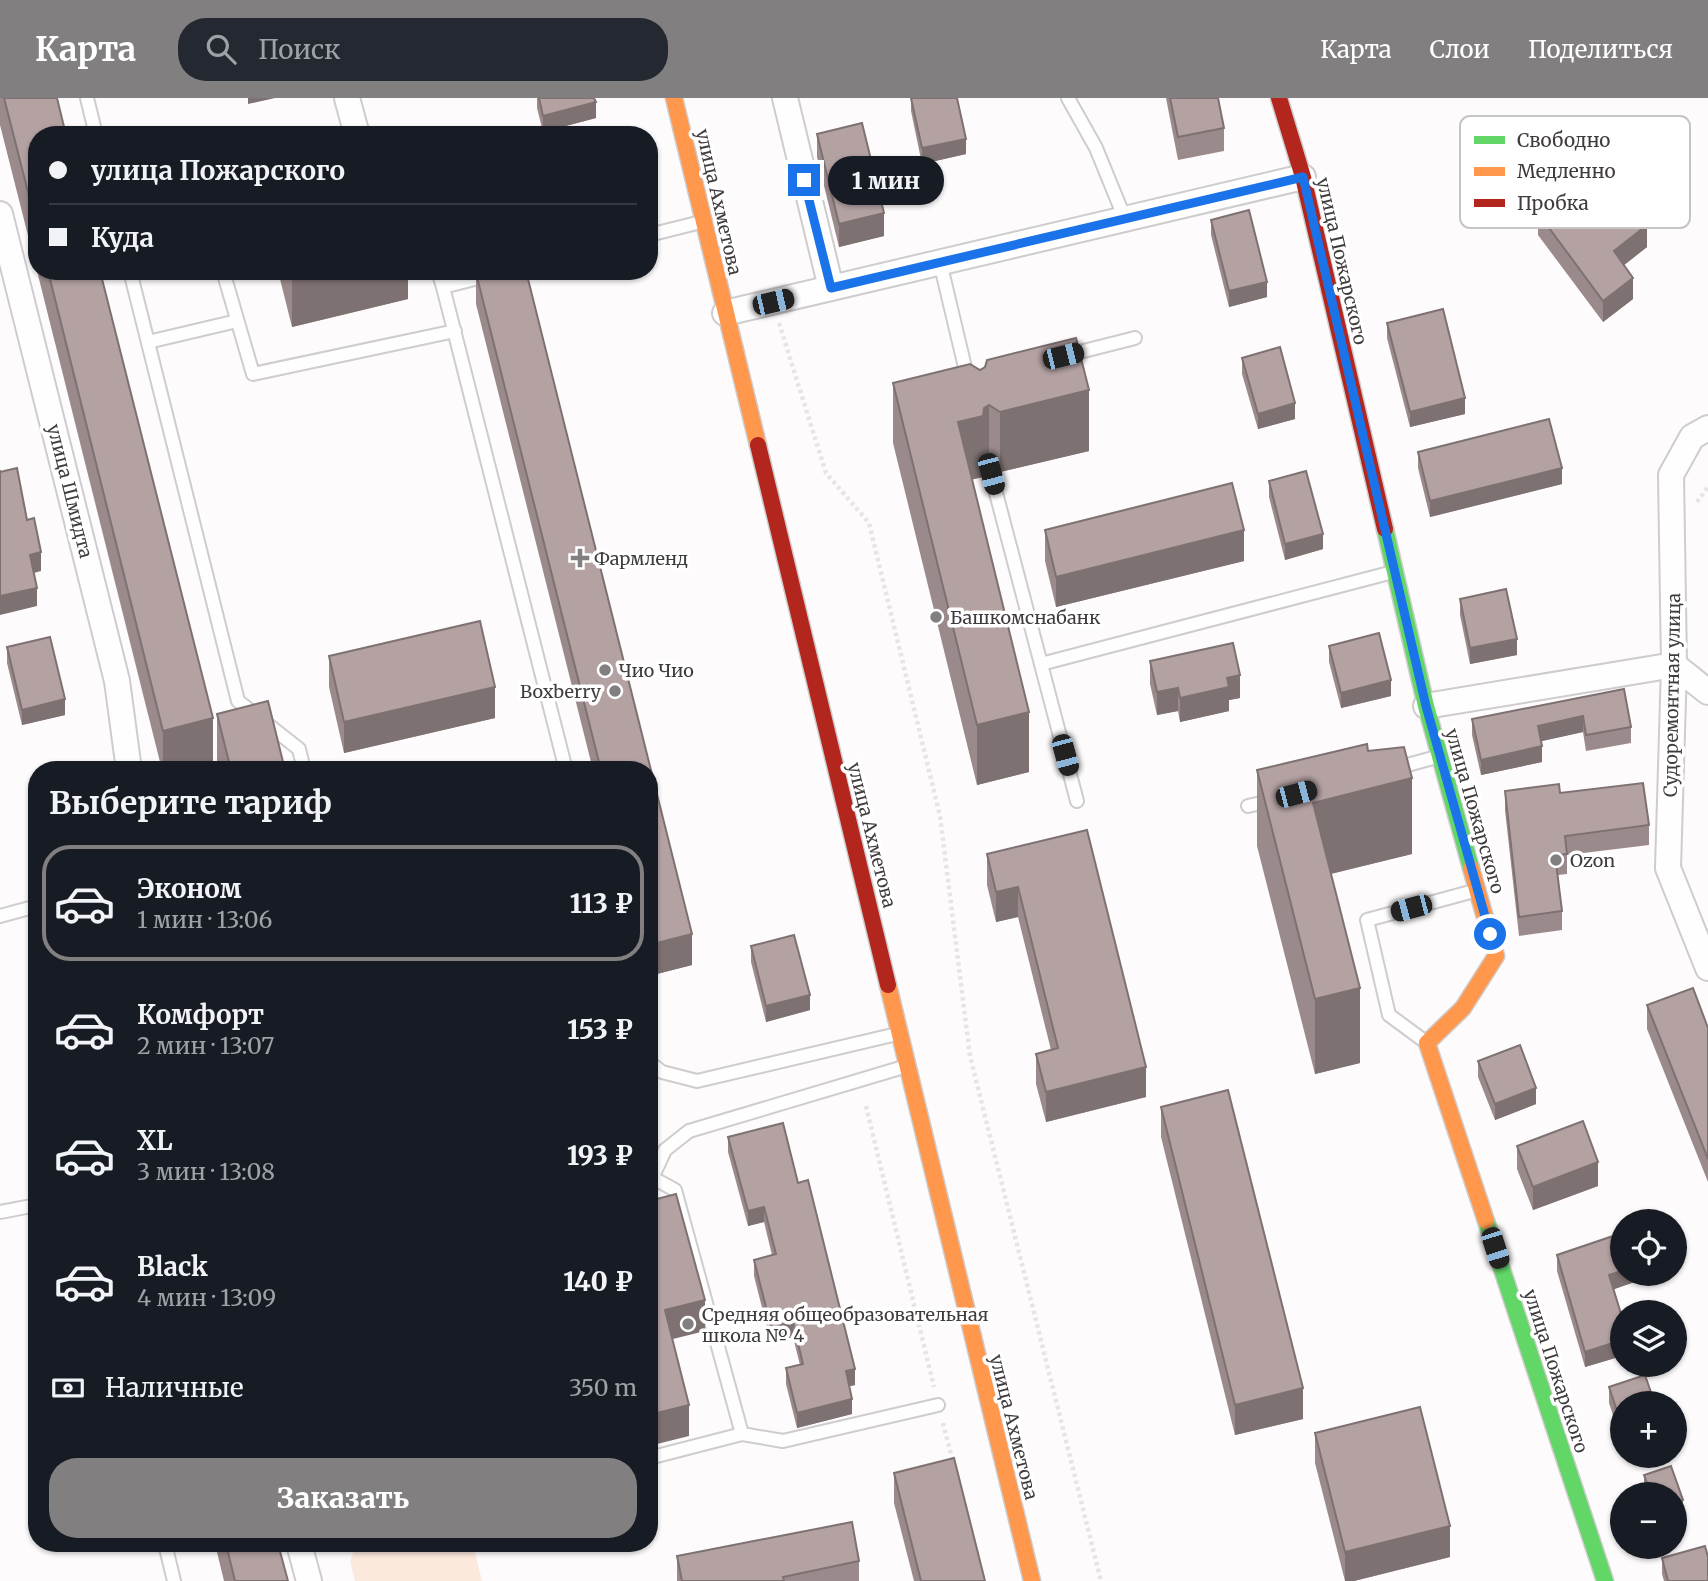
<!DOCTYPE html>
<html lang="ru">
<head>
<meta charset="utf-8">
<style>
	body { margin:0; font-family:Merriweather,serif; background:#242831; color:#f1f3f6; height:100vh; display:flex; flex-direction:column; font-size:26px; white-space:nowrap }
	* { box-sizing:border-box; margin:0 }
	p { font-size:23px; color:#9ea1a6 }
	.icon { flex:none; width:38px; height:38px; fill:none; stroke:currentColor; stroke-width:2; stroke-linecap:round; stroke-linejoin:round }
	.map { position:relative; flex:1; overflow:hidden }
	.side { position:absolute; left:28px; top:663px; width:630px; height:791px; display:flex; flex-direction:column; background:#171b24; border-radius:28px; box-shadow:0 2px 5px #0004 }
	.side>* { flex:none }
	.banner { position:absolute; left:28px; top:28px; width:630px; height:154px; border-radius:28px; box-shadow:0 2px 5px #0004; display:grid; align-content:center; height:154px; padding:0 21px; background:#171b24 }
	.controls { position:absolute; left:1610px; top:1111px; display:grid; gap:14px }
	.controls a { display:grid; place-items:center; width:77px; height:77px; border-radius:50%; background:#171b24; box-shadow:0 2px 5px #0004; font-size:35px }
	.end { position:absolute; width:32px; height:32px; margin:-16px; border:9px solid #1a73e8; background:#fff; box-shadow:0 0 0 4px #fff }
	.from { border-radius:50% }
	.bubble { position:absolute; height:49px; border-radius:24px; background:#171b24; box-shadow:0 2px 5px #0004; font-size:23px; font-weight:800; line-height:49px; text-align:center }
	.car { position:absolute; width:21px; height:42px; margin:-21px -10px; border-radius:9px; box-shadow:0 0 5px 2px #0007; background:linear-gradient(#222 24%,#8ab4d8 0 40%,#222 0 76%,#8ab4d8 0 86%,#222 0) }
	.banner b { display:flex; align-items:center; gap:24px; height:66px; font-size:26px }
	.banner b+b { border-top:2px solid #363941 }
	.banner i { width:18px; height:18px; background:#f1f3f6 }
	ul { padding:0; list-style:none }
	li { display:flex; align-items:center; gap:21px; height:116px; margin:0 14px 10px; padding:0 7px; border:4px solid transparent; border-radius:28px }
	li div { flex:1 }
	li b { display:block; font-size:26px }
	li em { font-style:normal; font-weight:800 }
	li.selected { border-color:#827f80 }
	li>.icon { width:63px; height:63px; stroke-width:1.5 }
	h2 { padding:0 21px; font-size:32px; line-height:84px }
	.pay { display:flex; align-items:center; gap:18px; height:77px; padding:0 21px; font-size:26px }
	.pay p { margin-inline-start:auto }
	.primary-button { display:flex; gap:14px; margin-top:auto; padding:14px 21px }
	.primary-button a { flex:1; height:80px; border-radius:28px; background:#827f80; color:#fff; font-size:28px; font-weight:800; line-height:80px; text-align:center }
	header { display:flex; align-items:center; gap:42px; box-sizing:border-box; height:98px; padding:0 35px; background:#827f80; color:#fff }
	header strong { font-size:33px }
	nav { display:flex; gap:38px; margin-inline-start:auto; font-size:24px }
	.search { width:490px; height:63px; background:#242831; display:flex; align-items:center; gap:18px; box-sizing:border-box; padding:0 24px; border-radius:28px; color:#9ea1a6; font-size:26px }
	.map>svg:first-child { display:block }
</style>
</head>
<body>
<header>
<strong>Карта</strong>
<div class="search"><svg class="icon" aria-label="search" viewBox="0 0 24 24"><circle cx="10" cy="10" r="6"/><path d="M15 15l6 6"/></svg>Поиск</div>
<nav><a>Карта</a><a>Слои</a><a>Поделиться</a></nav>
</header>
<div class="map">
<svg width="1708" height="1483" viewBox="0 0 1708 1483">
	<rect width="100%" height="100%" fill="#fefbfc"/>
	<polygon fill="#fce9de" points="356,1446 473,1446 482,1483 355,1483 350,1463"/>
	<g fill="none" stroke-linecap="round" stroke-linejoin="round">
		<defs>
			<g id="lane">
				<polyline points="87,0 96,37"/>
				<polyline points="1068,0 1096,50 1125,121"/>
				<polyline points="649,137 701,124"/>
				<polyline points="940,164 968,282"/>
				<polyline points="130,173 238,603 299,651 304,672"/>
				<polyline points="223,173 253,276 455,233"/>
				<polyline points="438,173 443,189"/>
				<polyline points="506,173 443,189 566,672"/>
				<polyline points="148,244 237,223"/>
				<polyline points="1064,258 1135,240"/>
				<polyline points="991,376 1077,703"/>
				<polyline points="1041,566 1393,474"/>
				<polyline points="1393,671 1440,658"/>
				<polyline points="1248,708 1274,702"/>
				<polyline points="0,818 37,808"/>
				<polyline points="1427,945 1389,917 1367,822 1474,793"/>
				<polyline points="649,964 662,974 697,983 897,936"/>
				<polyline points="653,1080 675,1092 742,1336"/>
				<polyline points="649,1087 665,1052 689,1033 907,968"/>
				<polyline points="0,1114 37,1107"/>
				<polyline points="649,1360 742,1336 783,1343 938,1307"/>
				<polyline points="165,1446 174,1483"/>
			</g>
			<g id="street">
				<polyline points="347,0 357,37"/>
				<polyline points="785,0 831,190"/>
				<polyline points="0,116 117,583 129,672"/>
				<polyline points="725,215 1303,79"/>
				<polyline points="1708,330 1692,339 1671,377 1674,567 1668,770 1708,870"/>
				<polyline points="1426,608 1674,567 1708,594"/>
				<polyline points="299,1446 309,1483"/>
			</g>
			<g id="fast">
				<polyline points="1385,431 1426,608 1471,770"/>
				<polyline points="1486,1123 1605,1483"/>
			</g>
			<g id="slow">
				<polyline points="674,0 758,347"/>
				<polyline points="1471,770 1496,858 1463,910 1427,945 1486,1123"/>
				<polyline points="888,887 1032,1483"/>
			</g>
			<g id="jam">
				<polyline points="1279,0 1303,79 1385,431"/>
				<polyline points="758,347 888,887"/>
			</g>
		</defs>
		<use href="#lane" stroke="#cfcccd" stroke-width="16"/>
		<use href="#street" stroke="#cfcccd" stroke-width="28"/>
		<use href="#fast" stroke="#cfcccd" stroke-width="19"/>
		<use href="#slow" stroke="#cfcccd" stroke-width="19"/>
		<use href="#jam" stroke="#cfcccd" stroke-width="19"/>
		<g stroke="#e5e5e5" stroke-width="4.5" stroke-dasharray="3.5 3.5" stroke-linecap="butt">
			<polyline points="779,225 826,375 869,425 940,718 970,958 1101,1483"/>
			<polyline points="1697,404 1708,389"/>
			<polyline points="866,1008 934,1289"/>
			<polyline points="943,1325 953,1364"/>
		</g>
		<use href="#lane" stroke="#fffeff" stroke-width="12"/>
		<use href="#street" stroke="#fffeff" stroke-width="24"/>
		<use href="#fast" stroke="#63d668" stroke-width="16"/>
		<use href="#slow" stroke="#ff974d" stroke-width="16"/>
		<use href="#jam" stroke="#b3261e" stroke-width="16"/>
	</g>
	<g fill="#9b8a8b">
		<polygon points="0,0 57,0 37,37 37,173 0,27"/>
		<polygon points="537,0 594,0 596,20 543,34 537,10"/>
		<polygon points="911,0 957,0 966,56 922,66 911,13"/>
		<polygon points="1166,0 1218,0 1224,30 1224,53 1178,62"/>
		<polygon points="817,36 884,138 839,149 817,59"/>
		<polygon points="1538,115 1591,123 1647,149 1624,167 1633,201 1603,224 1538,137"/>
		<polygon points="1211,122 1267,199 1229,209 1211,137"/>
		<polygon points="37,173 100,173 213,664 182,672 162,672"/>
		<polygon points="278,173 408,173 408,201 292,229"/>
		<polygon points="483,173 526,173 692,836 692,867 649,878 649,672 593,672 476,206 476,175"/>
		<polygon points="1387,225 1465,316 1410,329 1387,240"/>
		<polygon points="1242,260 1295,321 1258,331 1242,276"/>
		<polygon points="970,266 1089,353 1000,374 989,367 984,370 983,379 972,381 1029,674 977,687 893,345 893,285"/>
		<polygon points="1418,354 1562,386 1430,419 1418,370"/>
		<polygon points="1269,383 1323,451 1285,462 1269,399"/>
		<polygon points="1045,432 1244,463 1056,509 1045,463"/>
		<polygon points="1460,501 1517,557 1470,566 1460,517"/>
		<polygon points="1329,548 1391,598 1341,610 1329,564"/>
		<polygon points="7,549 65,617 22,627 7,565"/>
		<polygon points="329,558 495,620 344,655 329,589"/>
		<polygon points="1150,563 1240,600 1229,602 1229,613 1180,624 1178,613 1157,617 1150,586"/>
		<polygon points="1624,591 1631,629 1631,645 1586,653 1583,634 1541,643 1542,664 1481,677 1472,637 1472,621"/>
		<polygon points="217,616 285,672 217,672"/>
		<polygon points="1368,653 1412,756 1331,776 1360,965 1315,976 1257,748 1257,672"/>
		<polygon points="1505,693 1560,695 1649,727 1649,747 1567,757 1567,776 1558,777 1562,813 1562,832 1519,838 1505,712"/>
		<polygon points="1087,732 1146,999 1046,1024 1036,986 1036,956 1051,952 1018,819 996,824 987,787 987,756"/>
		<polygon points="751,848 810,912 766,924 751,864"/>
		<polygon points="1647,907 1708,930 1708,1084 1647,931"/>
		<polygon points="1478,963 1536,1006 1495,1022 1478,979"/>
		<polygon points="1161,1009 1303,1321 1235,1337 1161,1039"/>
		<polygon points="728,1039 798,1085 855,1287 849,1288 852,1316 797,1330 786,1286 786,1270 800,1267 793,1239 771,1245 754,1178 754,1162 772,1157 764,1124 748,1128 728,1054"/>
		<polygon points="1517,1048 1598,1088 1533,1112 1517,1071"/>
		<polygon points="1557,1157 1643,1176 1643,1181 1614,1191 1622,1219 1622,1258 1585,1269 1557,1173"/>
		<polygon points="1609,1289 1622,1306 1622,1344 1609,1305"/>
		<polygon points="1315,1335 1450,1459 1354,1483 1345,1483 1315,1365"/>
		<polygon points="1671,1368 1683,1402 1683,1418 1675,1421 1675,1396 1646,1396 1644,1393 1644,1377"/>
		<polygon points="894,1375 985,1483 914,1483 894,1405"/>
		<polygon points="215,1446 278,1446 288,1483 224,1483"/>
		<polygon points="677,1458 859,1463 859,1483 677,1483"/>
		<polygon points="1662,1460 1708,1483 1664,1483 1662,1476"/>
	</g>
	<g fill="#7e7171">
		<polygon points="248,0 275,0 248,6"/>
		<polygon points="596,4 596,20 543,34 543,18"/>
		<polygon points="966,41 966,56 922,66 922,50"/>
		<polygon points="884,115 884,138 839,149 839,126"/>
		<polygon points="1647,127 1647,149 1614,175 1614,153"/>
		<polygon points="292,173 408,173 408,201 292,229"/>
		<polygon points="1633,180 1633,201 1603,224 1603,203"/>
		<polygon points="1267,184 1267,199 1229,209 1229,193"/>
		<polygon points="1089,292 1089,353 1000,374 1000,314"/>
		<polygon points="1465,300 1465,316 1410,329 1410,314"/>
		<polygon points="1295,305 1295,321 1258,331 1258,316"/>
		<polygon points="989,307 989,367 984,370 983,379 958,385 958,324"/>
		<polygon points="1562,370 1562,386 1430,419 1430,403"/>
		<polygon points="1244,432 1244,463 1056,509 1056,479"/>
		<polygon points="1323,436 1323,451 1285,462 1285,446"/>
		<polygon points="41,454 41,473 30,476 30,457"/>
		<polygon points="37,490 37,508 0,517 0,498"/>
		<polygon points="1517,541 1517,557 1470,566 1470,550"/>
		<polygon points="1240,577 1240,600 1229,602 1229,613 1180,624 1180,600 1227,580"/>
		<polygon points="1391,582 1391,598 1341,610 1341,595"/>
		<polygon points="495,589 495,620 344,655 344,624"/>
		<polygon points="1178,590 1178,613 1157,617 1157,594"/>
		<polygon points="65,601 65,617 22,627 22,612"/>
		<polygon points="1029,614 1029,674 977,687 977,627"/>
		<polygon points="1583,618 1583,634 1538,644 1538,628"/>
		<polygon points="213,620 213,664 182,672 163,672 163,633"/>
		<polygon points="1542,648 1542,664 1481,677 1481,662"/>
		<polygon points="1412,680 1412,756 1313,780 1313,705"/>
		<polygon points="1018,789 1018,819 996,824 996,794"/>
		<polygon points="692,836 692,867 649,878 649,847"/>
		<polygon points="1360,890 1360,965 1315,976 1315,901"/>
		<polygon points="810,897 810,912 766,924 766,908"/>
		<polygon points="1146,969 1146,999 1046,1024 1046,994"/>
		<polygon points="1536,990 1536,1006 1495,1022 1495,1006"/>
		<polygon points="1598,1064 1598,1088 1533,1112 1533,1089"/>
		<polygon points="764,1109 764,1124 748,1128 748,1113"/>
		<polygon points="1622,1173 1622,1176 1643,1176 1643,1181 1609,1193 1609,1177"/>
		<polygon points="705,1202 705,1233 665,1243 665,1212"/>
		<polygon points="793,1224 793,1239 771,1245 771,1229"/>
		<polygon points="1622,1242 1622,1258 1585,1269 1585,1254"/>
		<polygon points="855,1271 855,1287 846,1289 846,1273"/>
		<polygon points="1303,1290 1303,1321 1235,1337 1235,1307"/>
		<polygon points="852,1301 852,1316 797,1330 797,1315"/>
		<polygon points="689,1307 689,1338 649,1348 649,1317"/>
		<polygon points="1683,1402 1683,1418 1675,1421 1675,1405"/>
		<polygon points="1450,1428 1450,1459 1354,1483 1345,1483 1345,1454"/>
	</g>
	<g fill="#b4a1a2" stroke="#7e7171" stroke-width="2">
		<polygon points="4,0 57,0 66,37 37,37 37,129"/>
		<polygon points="539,0 594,0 596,4 543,18"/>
		<polygon points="911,0 957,0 966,41 922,50"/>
		<polygon points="1170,0 1218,0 1224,30 1178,39"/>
		<polygon points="862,25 884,115 839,126 817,36"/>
		<polygon points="1569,93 1591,123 1623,97 1647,127 1614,153 1633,180 1603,203 1538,115"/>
		<polygon points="1249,112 1267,184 1229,193 1211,122"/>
		<polygon points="48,173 100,173 213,620 163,633"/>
		<polygon points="483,173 526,173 692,836 649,847 649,672 601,672 476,175"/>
		<polygon points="1443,211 1465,300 1410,314 1387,225"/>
		<polygon points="1076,240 1089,292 1000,314 989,307 984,310 983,318 958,324 1029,614 977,627 893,285 970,266 980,272 985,269 987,262"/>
		<polygon points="1280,249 1295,305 1258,316 1242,260"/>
		<polygon points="1549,321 1562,370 1430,403 1418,354"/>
		<polygon points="17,370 27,422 34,420 41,454 30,457 37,490 0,498 0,372 0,374"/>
		<polygon points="1306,373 1323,436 1285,446 1269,383"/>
		<polygon points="1232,385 1244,432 1056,479 1045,432"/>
		<polygon points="1506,491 1517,541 1470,550 1460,501"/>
		<polygon points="480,523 495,589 344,624 329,558"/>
		<polygon points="1379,535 1391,582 1341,595 1329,548"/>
		<polygon points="50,539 65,601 22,612 7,549"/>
		<polygon points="1233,545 1240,577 1227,580 1229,589 1180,600 1178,590 1157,594 1150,563"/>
		<polygon points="1624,591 1631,629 1586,637 1583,618 1538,628 1542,648 1481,662 1472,621"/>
		<polygon points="268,603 285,672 231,672 217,616"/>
		<polygon points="1367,646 1368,653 1404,649 1412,680 1313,705 1360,890 1315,901 1257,672"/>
		<polygon points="1643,685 1649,727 1565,738 1567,756 1555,757 1562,813 1519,819 1505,693 1559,686 1560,695"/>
		<polygon points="1087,732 1146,969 1046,994 1036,956 1058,950 1018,789 996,794 987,756"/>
		<polygon points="794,837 810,897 766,908 751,848"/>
		<polygon points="1693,890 1708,930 1708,1061 1647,907"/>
		<polygon points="1520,947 1536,990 1495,1006 1478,963"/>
		<polygon points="1228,992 1303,1290 1235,1307 1161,1009"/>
		<polygon points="1583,1023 1598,1064 1533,1089 1517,1048"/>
		<polygon points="783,1025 798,1085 808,1082 855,1271 846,1273 852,1301 797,1315 786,1270 803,1266 793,1224 771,1229 754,1162 776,1156 764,1109 748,1113 728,1039"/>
		<polygon points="676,1096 705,1202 665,1212 689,1307 649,1317 649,1103"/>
		<polygon points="1622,1135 1622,1173 1609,1177 1622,1219 1622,1242 1585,1254 1557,1157"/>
		<polygon points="1645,1277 1655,1306 1622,1306 1622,1328 1609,1289"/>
		<polygon points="1420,1309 1450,1428 1345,1454 1315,1335"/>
		<polygon points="954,1360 985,1483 921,1483 894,1375"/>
		<polygon points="1671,1368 1683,1402 1675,1405 1675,1396 1651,1396 1644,1377"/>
		<polygon points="852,1424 859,1463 783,1479 784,1483 682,1483 677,1458"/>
		<polygon points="226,1446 278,1446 288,1483 235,1483"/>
		<polygon points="1705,1448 1708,1459 1708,1483 1668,1483 1662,1460"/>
	</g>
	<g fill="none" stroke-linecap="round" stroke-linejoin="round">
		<polyline stroke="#1a73e8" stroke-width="9" points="804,82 831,190 1303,79 1426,608 1490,836"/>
	</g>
	<g fill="#827f80" stroke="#fff" stroke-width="2.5">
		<path d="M576.5 449.5h7v7h7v7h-7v7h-7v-7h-7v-7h7z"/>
		<circle cx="936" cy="519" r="7"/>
		<circle cx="605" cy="572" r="7"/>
		<circle cx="615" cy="593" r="7"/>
		<circle cx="1556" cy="762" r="7"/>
		<circle cx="688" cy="1226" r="7"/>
	</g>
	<g text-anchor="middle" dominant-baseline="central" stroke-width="7" stroke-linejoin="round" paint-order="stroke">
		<g font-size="18" fill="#403c3d" stroke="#fff">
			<text transform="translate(719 104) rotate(77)">улица Ахметова</text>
			<text transform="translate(1342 163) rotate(77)">улица Пожарского</text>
			<text transform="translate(70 393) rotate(76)">улица Шмидта</text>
			<text transform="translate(1672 597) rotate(-89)">Судоремонтная улица</text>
			<text transform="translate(1475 713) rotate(74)">улица Пожарского</text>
			<text transform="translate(872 737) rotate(76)">улица Ахметова</text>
			<text transform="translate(1556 1273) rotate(72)">улица Пожарского</text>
			<text transform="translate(1014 1329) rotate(76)">улица Ахметова</text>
		</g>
		<g font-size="18" fill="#403c3d" stroke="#fff" text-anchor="start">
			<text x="594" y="460">Фармленд</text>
			<text x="950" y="519">Башкомснабанк</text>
			<text x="619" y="572">Чио Чио</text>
			<text x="601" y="593" text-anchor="end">Boxberry</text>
			<text x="1570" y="762">Ozon</text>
			<text x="702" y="1216">Средняя общеобразовательная<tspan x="702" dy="21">школа № 4</tspan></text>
		</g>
	</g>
	<rect x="1460" y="18" width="230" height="112" rx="10" fill="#fff" stroke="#c6c4c5" stroke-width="2"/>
	<rect x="1474" y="38" width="31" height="8" fill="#63d668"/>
	<rect x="1474" y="69" width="31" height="9" fill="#ff974d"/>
	<rect x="1474" y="101" width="31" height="8" fill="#b3261e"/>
	<g font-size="19" fill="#403c3d">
		<text x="1517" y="49">Свободно</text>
		<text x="1517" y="80">Медленно</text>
		<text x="1517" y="112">Пробка</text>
	</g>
</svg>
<div class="controls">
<a><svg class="icon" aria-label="locate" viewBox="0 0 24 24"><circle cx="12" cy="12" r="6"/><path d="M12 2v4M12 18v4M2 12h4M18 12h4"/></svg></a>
<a><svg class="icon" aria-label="layers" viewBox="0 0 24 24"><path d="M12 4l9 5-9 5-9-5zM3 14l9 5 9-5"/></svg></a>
<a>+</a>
<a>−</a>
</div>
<i class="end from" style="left:1490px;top:836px"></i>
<i class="end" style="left:804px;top:82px"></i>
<div class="bubble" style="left:828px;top:58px;width:116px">1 мин</div>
<i class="car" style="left:773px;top:204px;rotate:77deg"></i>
<i class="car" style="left:1063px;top:258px;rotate:76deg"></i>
<i class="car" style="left:991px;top:376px;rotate:165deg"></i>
<i class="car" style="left:1065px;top:657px;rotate:165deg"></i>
<i class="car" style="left:1296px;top:696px;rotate:75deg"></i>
<i class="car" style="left:1411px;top:810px;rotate:255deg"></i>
<i class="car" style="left:1495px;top:1150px;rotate:162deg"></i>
<div class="banner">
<b><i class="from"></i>улица Пожарского</b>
<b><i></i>Куда</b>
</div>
<section class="side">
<h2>Выберите тариф</h2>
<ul>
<li class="selected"><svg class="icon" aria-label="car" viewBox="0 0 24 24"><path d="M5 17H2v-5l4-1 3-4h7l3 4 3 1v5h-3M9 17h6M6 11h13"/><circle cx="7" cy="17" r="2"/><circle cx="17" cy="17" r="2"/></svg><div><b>Эконом</b><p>1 мин · 13:06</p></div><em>113 ₽</em></li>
<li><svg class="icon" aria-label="car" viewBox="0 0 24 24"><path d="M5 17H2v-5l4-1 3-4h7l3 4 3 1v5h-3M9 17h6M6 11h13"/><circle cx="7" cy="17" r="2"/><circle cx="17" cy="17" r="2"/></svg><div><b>Комфорт</b><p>2 мин · 13:07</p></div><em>153 ₽</em></li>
<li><svg class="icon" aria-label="car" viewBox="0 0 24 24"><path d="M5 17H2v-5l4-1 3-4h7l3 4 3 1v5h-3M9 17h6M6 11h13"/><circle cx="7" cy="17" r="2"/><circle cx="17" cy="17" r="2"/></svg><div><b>XL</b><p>3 мин · 13:08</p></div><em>193 ₽</em></li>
<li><svg class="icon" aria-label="car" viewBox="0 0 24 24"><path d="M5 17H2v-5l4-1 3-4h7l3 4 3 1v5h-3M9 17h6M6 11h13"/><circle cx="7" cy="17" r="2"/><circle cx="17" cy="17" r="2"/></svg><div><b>Black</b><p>4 мин · 13:09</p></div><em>140 ₽</em></li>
</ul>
<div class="pay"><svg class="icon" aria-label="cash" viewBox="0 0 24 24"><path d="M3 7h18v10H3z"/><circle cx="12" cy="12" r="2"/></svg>Наличные<p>350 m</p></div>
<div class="primary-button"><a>Заказать</a></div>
</section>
</div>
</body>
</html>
